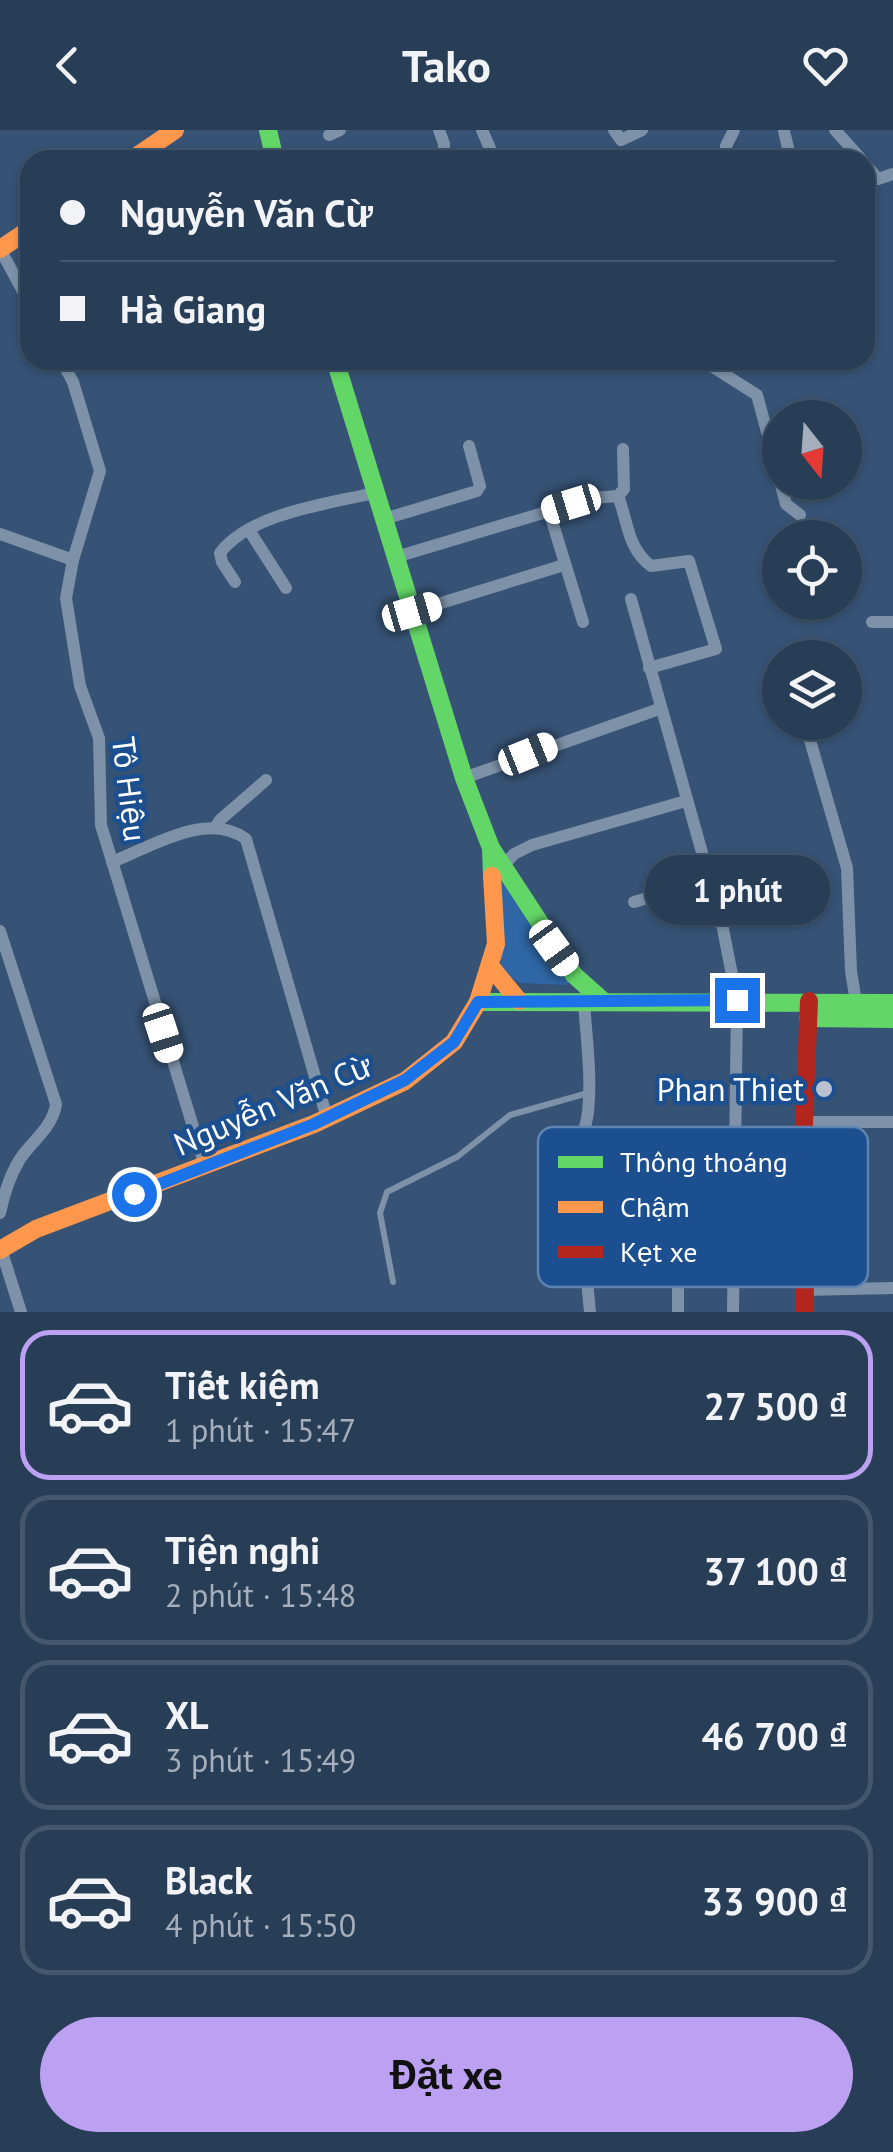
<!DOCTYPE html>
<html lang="vi">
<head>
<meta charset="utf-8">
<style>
	body { margin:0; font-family:"PT Sans",sans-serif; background:#344961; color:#f1f3f6; height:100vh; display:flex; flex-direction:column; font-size:38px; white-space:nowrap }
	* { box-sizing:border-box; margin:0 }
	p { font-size:32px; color:#a5aeba }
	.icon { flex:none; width:55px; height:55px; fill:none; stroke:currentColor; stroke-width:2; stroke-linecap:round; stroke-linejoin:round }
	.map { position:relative; height:1182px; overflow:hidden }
	.sheet { display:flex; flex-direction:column; background:#283e57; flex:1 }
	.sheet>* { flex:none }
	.banner { position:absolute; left:20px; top:20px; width:855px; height:220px; border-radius:30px; box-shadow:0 2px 8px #0004,0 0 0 2px #44576d; display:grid; align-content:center; height:220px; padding:0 40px; background:#283e57 }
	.needle { width:65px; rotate:163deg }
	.controls { position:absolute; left:762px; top:270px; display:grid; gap:20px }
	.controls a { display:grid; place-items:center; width:100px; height:100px; border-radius:50%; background:#283e57; box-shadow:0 2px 8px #0004,0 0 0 2px #44576d; font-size:50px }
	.end { position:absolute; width:45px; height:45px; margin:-22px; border:12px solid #1a73e8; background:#fff; box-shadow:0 0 0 5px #fff }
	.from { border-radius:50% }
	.bubble { position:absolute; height:70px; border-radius:35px; background:#283e57; box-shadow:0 2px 8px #0004,0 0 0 2px #44576d; font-size:32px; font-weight:600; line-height:70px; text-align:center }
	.car { position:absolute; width:30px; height:60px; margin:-30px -15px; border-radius:12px; box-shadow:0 0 8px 2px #0007; background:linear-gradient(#fff 24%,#345 0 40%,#fff 0 76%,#345 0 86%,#fff 0) }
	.banner b { display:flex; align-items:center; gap:35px; height:95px; font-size:38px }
	.banner b+b { border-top:2px solid #44576d }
	.banner i { width:25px; height:25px; background:#f1f3f6 }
	ul { padding:18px 0 0; list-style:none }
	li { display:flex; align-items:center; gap:30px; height:150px; margin:0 20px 15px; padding:0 20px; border:5px solid #44576d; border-radius:30px }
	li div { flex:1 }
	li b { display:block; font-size:38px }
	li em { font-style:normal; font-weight:600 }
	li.current { border-color:#bca0f2 }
	li>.icon { width:90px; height:90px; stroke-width:1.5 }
	.cta { display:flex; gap:20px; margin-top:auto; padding:20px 40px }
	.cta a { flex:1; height:115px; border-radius:60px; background:#bca0f2; color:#111; font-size:40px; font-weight:600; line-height:115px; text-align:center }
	header { display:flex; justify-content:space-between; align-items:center; height:130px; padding:0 40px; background:#283e57; font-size:45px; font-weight:600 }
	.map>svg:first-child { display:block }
</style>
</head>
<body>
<header><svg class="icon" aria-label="back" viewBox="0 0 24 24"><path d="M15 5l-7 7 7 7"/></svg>Tako<svg class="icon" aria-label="heart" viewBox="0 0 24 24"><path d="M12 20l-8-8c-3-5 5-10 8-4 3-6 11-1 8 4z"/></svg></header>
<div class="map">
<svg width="893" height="1182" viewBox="0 0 893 1182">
	<rect width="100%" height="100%" fill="#365274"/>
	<polygon fill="#2f66a5" points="501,748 569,853 566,855 520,853 501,841"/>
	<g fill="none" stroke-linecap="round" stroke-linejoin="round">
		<polyline stroke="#7d92a8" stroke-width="6" points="393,1152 380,1083 387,1062 457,1027 510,985 588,963"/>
		<g stroke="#7d92a8" stroke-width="12">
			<polyline points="439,0 444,14 443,30"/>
			<polyline points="482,0 495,30"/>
			<polyline points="614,0 621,10 642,0"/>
			<polyline points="835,0 862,30"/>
			<polyline points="784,1 791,30"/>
			<polyline points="329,5 340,0"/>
			<polyline points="724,30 726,16 734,0"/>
			<polyline points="865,34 878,49 893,44"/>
			<polyline points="0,119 30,174"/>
			<polyline points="61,230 73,252 100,341 73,430 66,468 80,556 99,608 101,695 205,1036"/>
			<polyline points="702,230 757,265 780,350"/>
			<path d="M623,319l1,40 -6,7c10,25 9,52 33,70l38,-5 27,88 -67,19"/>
			<polyline points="780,352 786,374 800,385"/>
			<polyline points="549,381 583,492"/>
			<polyline points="384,389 477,361 480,356 469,316"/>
			<polyline points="249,400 286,458"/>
			<polyline points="0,404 73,430"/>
			<polyline points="396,427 593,368 618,366"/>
			<path d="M235,452l-13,-20 -2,-9c30,-40 108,-49 154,-60"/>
			<polyline points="631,469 722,794 737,870 733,1182"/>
			<polyline points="412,482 564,435"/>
			<polyline points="872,492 893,492"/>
			<polyline points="805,593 847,738 851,841 856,872"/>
			<polyline points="464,648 659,579"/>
			<polyline points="215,698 220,690 266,650"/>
			<path d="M112,732c39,-15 95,-52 134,-23l81,279"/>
			<polyline points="504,735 514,724 532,715 686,671"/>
			<polyline points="634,772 709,750"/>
			<path d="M0,801l56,173c-3,23 -24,37 -36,55 -10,16 -16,35 -20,54"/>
			<path d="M584,870c2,37 8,75 4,112 -6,45 -29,56 -16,108l10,7 92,-2 4,8v79"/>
			<polyline points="804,992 893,992"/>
			<polyline points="582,1097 590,1182"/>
			<polyline points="677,1099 734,1094"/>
			<polyline points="0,1116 21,1182"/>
			<polyline points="805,1160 893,1158"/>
		</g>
		<g stroke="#63d668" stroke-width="18">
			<polyline points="268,0 275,30"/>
			<polyline points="335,230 464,648 491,718 492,746"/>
			<polyline points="491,718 574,845 602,870"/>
			<polyline points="478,872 893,873"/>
			<polyline points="808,888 893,889"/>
		</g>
		<g stroke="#ff974d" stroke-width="18">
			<polyline points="131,30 175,0"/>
			<polyline points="0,119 30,99"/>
			<polyline points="491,837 519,871"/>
			<polyline points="0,1120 36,1099 314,994 405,951 454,912 478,872 496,814 492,746"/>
		</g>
		<polyline stroke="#b3261e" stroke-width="18" points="805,1182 804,992 809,871"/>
	</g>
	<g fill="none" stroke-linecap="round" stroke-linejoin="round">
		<polyline stroke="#1a73e8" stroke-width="12" points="134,1064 314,994 405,950 454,912 478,872 737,870"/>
	</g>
	<circle fill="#b9c2ce" stroke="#1b4f8f" stroke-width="4" cx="824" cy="959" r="10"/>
	<g text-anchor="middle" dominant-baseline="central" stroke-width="9" stroke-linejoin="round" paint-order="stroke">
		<g font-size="32" fill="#fff" stroke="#1b4f8f">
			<text transform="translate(130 659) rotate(83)">Tô Hiệu</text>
			<text transform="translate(273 974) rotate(-23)">Nguyễn Văn Cừ</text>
		</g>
		<g font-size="32" fill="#fff" stroke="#1b4f8f" text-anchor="end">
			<text x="804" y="959">Phan Thiet</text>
		</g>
	</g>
	<rect x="538" y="997" width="330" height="160" rx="15" fill="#1b4f8f" stroke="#5f84b1" stroke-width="2.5"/>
	<rect x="558" y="1026" width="45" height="12" fill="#63d668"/>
	<rect x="558" y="1071" width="45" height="12" fill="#ff974d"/>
	<rect x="558" y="1116" width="45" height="12" fill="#b3261e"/>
	<g font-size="28" fill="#fff">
		<text x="620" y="1042">Thông thoáng</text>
		<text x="620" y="1087">Chậm</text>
		<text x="620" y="1132">Kẹt xe</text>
	</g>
</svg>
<div class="controls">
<a><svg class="needle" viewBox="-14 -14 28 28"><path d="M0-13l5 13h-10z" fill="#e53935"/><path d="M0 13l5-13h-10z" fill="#a5aeba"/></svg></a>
<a><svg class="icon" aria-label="locate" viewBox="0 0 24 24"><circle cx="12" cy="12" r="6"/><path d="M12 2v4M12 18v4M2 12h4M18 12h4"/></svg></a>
<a><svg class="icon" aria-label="layers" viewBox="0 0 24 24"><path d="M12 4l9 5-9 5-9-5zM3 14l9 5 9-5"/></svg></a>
</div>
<i class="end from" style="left:134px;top:1064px"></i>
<i class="end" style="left:737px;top:870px"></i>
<div class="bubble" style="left:645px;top:725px;width:185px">1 phút</div>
<i class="car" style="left:571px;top:374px;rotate:253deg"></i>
<i class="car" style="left:412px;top:482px;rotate:74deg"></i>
<i class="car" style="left:528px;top:624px;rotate:68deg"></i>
<i class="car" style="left:554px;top:818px;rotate:144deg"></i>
<i class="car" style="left:163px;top:903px;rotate:162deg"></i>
<div class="banner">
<b><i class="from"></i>Nguyễn Văn Cừ</b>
<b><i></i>Hà Giang</b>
</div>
</div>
<section class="sheet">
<ul>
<li class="current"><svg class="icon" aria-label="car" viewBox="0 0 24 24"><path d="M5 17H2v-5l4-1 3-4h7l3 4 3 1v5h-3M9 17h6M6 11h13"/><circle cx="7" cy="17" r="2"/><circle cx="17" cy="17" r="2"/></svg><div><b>Tiết kiệm</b><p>1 phút · 15:47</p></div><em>27 500 ₫</em></li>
<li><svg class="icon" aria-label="car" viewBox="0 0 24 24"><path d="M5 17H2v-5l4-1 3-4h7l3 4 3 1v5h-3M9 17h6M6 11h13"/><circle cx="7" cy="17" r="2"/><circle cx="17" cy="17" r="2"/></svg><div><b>Tiện nghi</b><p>2 phút · 15:48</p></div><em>37 100 ₫</em></li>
<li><svg class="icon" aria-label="car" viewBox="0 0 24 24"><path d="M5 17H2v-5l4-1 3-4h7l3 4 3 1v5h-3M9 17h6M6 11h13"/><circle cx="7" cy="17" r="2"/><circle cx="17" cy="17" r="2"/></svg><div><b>XL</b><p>3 phút · 15:49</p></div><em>46 700 ₫</em></li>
<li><svg class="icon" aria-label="car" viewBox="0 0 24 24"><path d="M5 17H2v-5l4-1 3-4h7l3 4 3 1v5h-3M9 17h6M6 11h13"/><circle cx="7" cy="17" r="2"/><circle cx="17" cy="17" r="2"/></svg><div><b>Black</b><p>4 phút · 15:50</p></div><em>33 900 ₫</em></li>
</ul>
<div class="cta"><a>Đặt xe</a></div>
</section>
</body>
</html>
